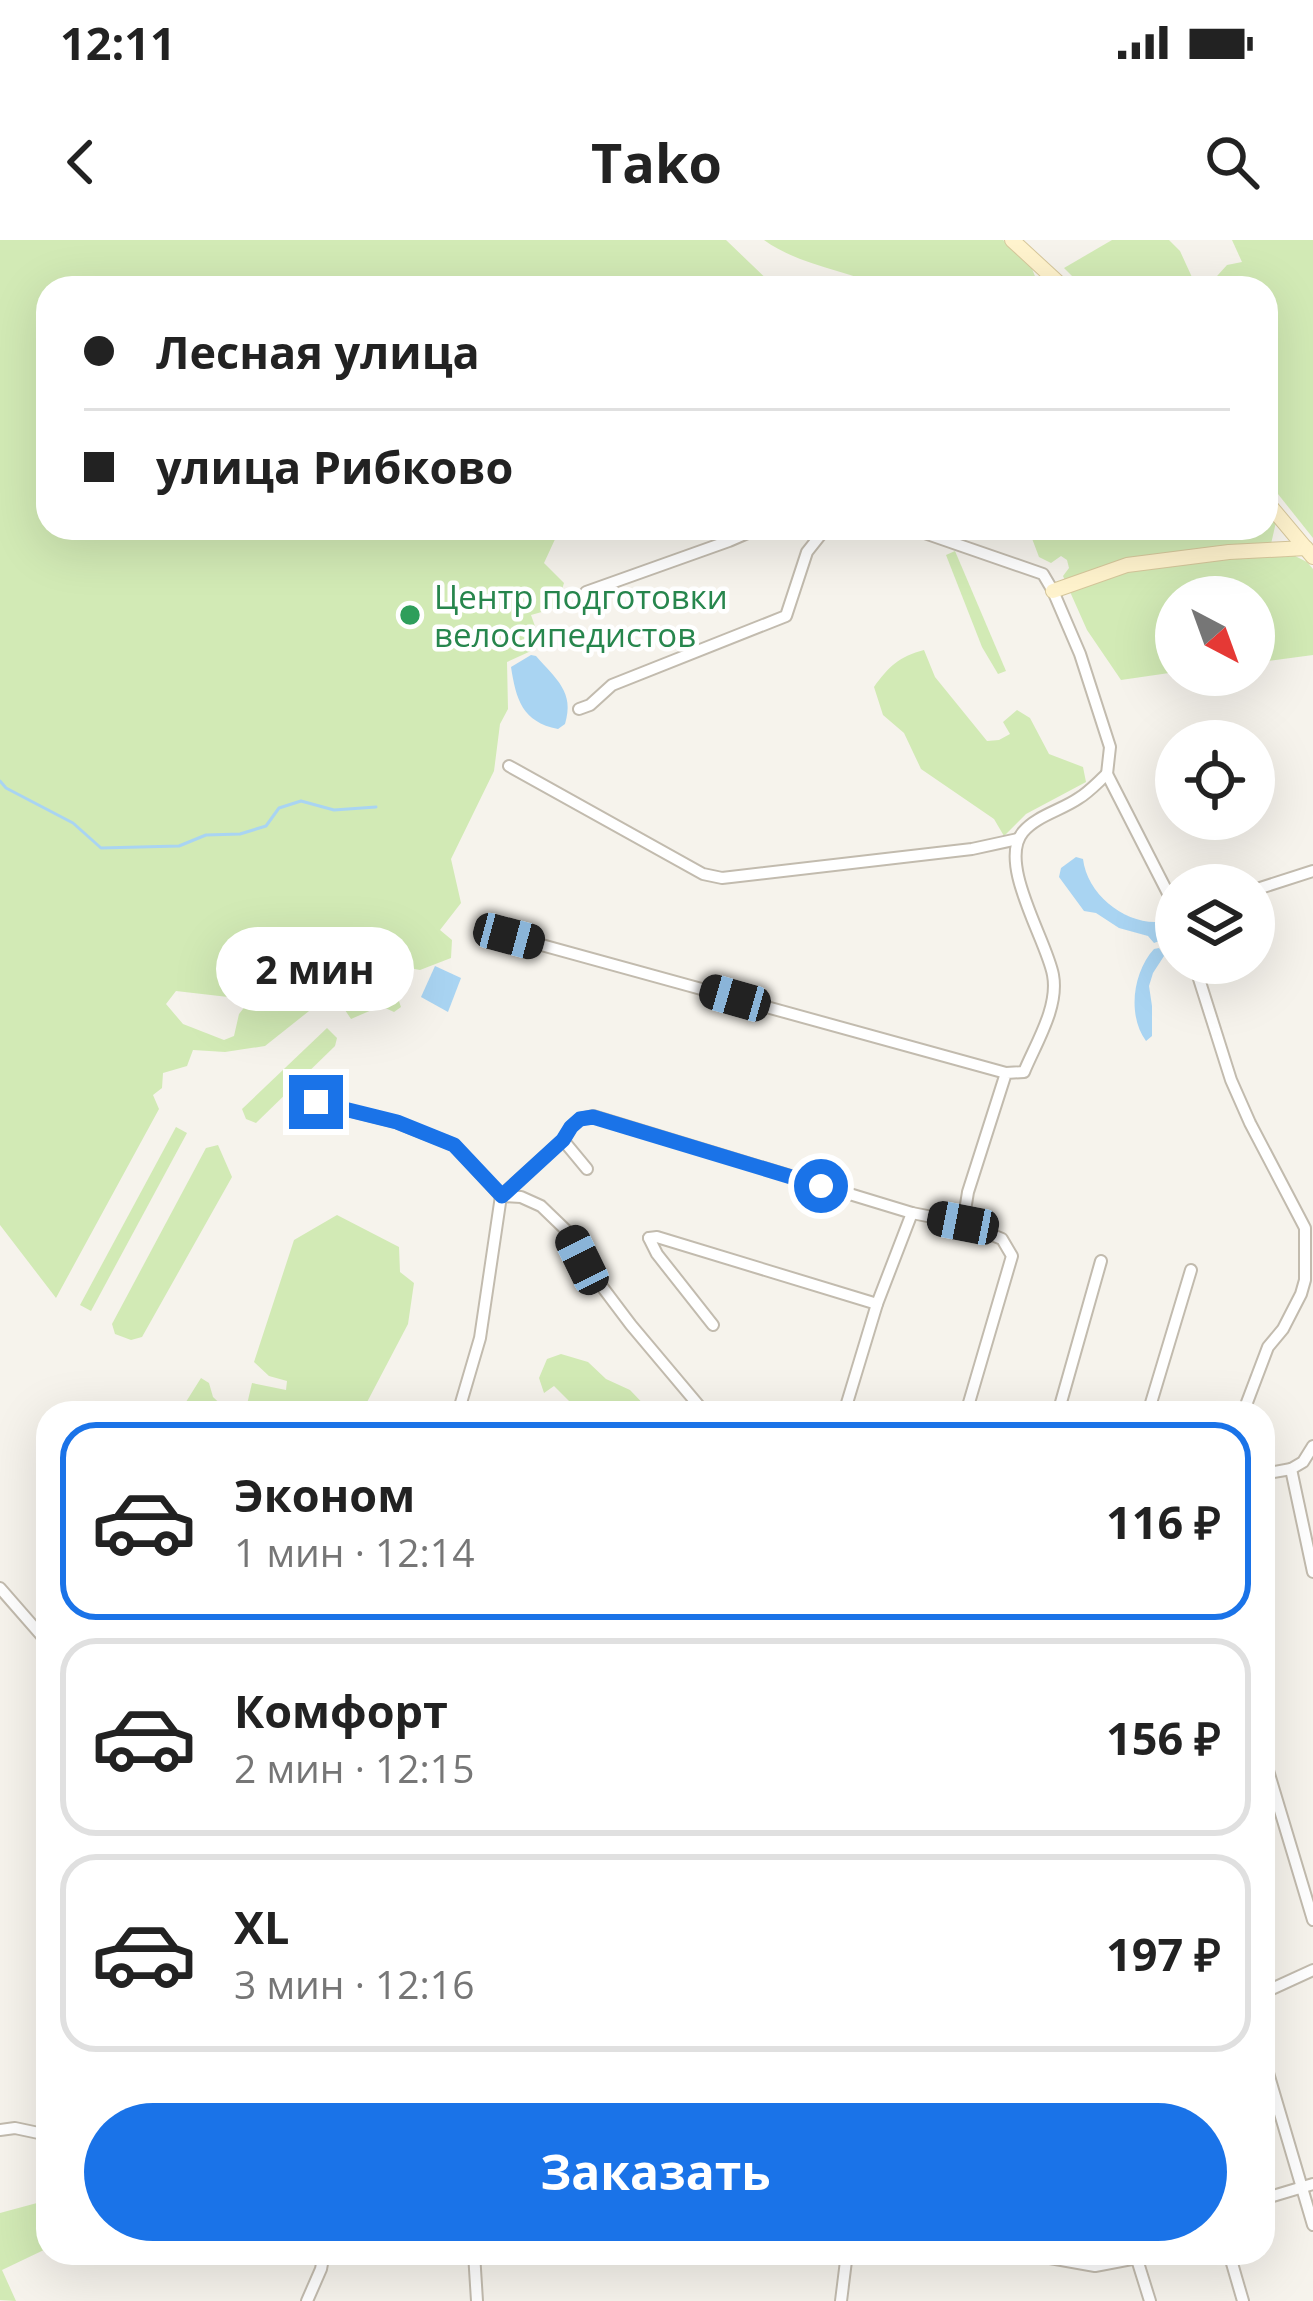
<!DOCTYPE html>
<html lang="ru">
<head>
<meta charset="utf-8">
<style>
	body { margin:0; font-family:"Open Sans",sans-serif; background:#f6f6f6; color:#222; height:100vh; display:flex; flex-direction:column; font-size:45px; white-space:nowrap }
	* { box-sizing:border-box; margin:0 }
	p { font-size:39px; color:#767676 }
	.icon { flex:none; width:66px; height:66px; fill:none; stroke:currentColor; stroke-width:2; stroke-linecap:round; stroke-linejoin:round }
	.map { position:relative; flex:1; overflow:hidden }
	.side { position:absolute; left:36px; top:1161px; width:1239px; height:864px; display:flex; flex-direction:column; background:#fff; border-radius:36px; box-shadow:0 12px 48px #0002 }
	.side>* { flex:none }
	.top-card { position:absolute; left:36px; top:36px; width:1242px; height:264px; border-radius:36px; box-shadow:0 12px 48px #0002; display:grid; align-content:center; height:264px; padding:0 48px; background:#fff }
	.needle { width:78px; rotate:139deg }
	.controls { position:absolute; left:1155px; top:336px; display:grid; gap:24px }
	.controls a { display:grid; place-items:center; width:120px; height:120px; border-radius:50%; background:#fff; box-shadow:0 12px 48px #0002; font-size:60px }
	.end { position:absolute; width:54px; height:54px; margin:-27px; border:15px solid #1a73e8; background:#fff; box-shadow:0 0 0 6px #fff }
	.from { border-radius:50% }
	.bubble { position:absolute; height:84px; border-radius:42px; background:#fff; box-shadow:0 12px 48px #0002; font-size:39px; font-weight:700; line-height:84px; text-align:center }
	.car { position:absolute; width:36px; height:72px; margin:-36px -18px; border-radius:15px; box-shadow:0 0 9px 3px #0007; background:linear-gradient(#222 24%,#8ab4d8 0 40%,#222 0 76%,#8ab4d8 0 86%,#222 0) }
	.top-card b { display:flex; align-items:center; gap:42px; height:114px; font-size:45px }
	.top-card b+b { border-top:3px solid #e0e0e0 }
	.top-card i { width:30px; height:30px; background:#222 }
	ul { padding:21px 0 0; list-style:none }
	li { display:flex; align-items:center; gap:36px; height:198px; margin:0 24px 18px; padding:0 24px; border:6px solid #e0e0e0; border-radius:36px }
	li div { flex:1 }
	li b { display:block; font-size:45px }
	li em { font-style:normal; font-weight:700 }
	li.current { border-color:#1a73e8 }
	li>.icon { width:108px; height:108px; stroke-width:1.5 }
	.cta { display:flex; gap:24px; margin-top:auto; padding:24px 48px }
	.cta a { flex:1; height:138px; border-radius:72px; background:#1a73e8; color:#fff; font-size:48px; font-weight:700; line-height:138px; text-align:center }
	.status { display:flex; justify-content:space-between; align-items:center; height:84px; padding:0 60px; background:#fff; direction:ltr }
	.status svg { height:33px; fill:currentColor }
	header { display:flex; justify-content:space-between; align-items:center; height:156px; padding:0 48px; background:#fff; font-size:54px; font-weight:700 }
	.map>svg:first-child { display:block }
</style>
</head>
<body>
<div class="status"><b>12:11</b><svg viewBox="0 0 49 12"><path d="M0 12V9h3v3zM5 12V6h3v6zM10 12V3h3v9zM15 12V0h3v12zM26 1h20v11H26zM47 4h2v5h-2z"/></svg></div>
<header><svg class="icon" aria-label="back" viewBox="0 0 24 24"><path d="M15 5l-7 7 7 7"/></svg>Tako<svg class="icon" aria-label="search" viewBox="0 0 24 24"><circle cx="10" cy="10" r="6"/><path d="M15 15l6 6"/></svg></header>
<div class="map">
<svg width="1313" height="2061" viewBox="0 0 1313 2061">
	<rect width="100%" height="100%" fill="#f6f3ec"/>
	<g fill="#d2eab5" fill-rule="evenodd">
		<path d="M0,0h726l50,48h-728v240h548l-12,8 -27,-1 -13,28 20,20 -8,25 -25,7 11,31 -35,16 1,47 -8,15 -6,47 -43,88 10,44 -21,27 12,10 -1,18 -31,12 -48,-9 -107,85 -40,6 -32,-2 -6,16 -24,7 -1,15 -9,7 6,14 -103,189 -56,-73zM253,722l12,1 4,13 -30,38 -5,22 -10,4 -41,-16 -17,-20 10,-13 52,6 25,-18z"/>
		<path d="M764,0h239l28,26 7,18 -3,4h-149c-40,-18 -86,-22 -122,-48z"/>
		<polygon points="1112,0 1169,0 1180,11 1196,46 1208,46 1227,25 1242,22 1232,0 1313,0 1313,298 1266,239 1266,48 1084,48 1064,28"/>
		<polygon points="1266,270 1276,282 1271,304 1307,322 1313,329 1313,415 1254,423 1254,357 1176,357 1176,432 1121,440 1087,390 1063,336 1069,328 1067,320 1061,316 1051,323 1039,317 1028,288 1266,288"/>
		<polygon points="955,311 1006,431 998,434 982,407 946,315"/>
		<path d="M924,410l11,27 52,64 12,-1 11,-6 -7,-12 14,-12 13,8 19,36 34,13 3,15 -60,32 -22,22 -10,-17 -73,-50 -17,-36 -21,-18 -9,-28c14,-20 26,-31 50,-37z"/>
		<polygon points="394,747 401,767 394,772 381,766 351,779 345,770 373,748"/>
		<polygon points="327,788 337,798 335,806 256,883 246,879 242,869"/>
		<polygon points="176,887 187,893 91,1071 80,1065"/>
		<polygon points="218,905 232,937 142,1097 131,1100 115,1094 112,1084 206,908"/>
		<polygon points="337,975 399,1007 400,1032 414,1043 408,1084 365,1166 358,1173 245,1173 252,1143 286,1150 287,1141 269,1136 254,1122 294,1000"/>
		<polygon points="561,1114 588,1122 606,1139 630,1150 652,1173 581,1173 554,1146 544,1153 539,1138 547,1119"/>
		<polygon points="201,1138 209,1143 213,1157 230,1173 179,1173"/>
		<polygon points="48,1960 48,2008 2,2030 16,2061 0,2060 0,1973"/>
	</g>
	<g fill="#a9d4f2">
		<path d="M531,415l5,1c20,23 39,36 29,68l-7,5c-36,-7 -42,-30 -47,-62z"/>
		<path d="M1076,617l7,2c4,34 39,63 72,63l9,13 -2,5 -8,3 -6,-7 -29,-8 -23,-15 -12,-2 -25,-34 2,-9z"/>
		<path d="M1159,708l5,8 -11,17 -4,13 3,20v30l-6,5c-19,-26 -13,-69 8,-92z"/>
		<polygon points="435,726 461,738 448,772 421,757"/>
	</g>
	<g fill="none" stroke-linecap="round" stroke-linejoin="round">
		<polyline stroke="#a9d4f2" stroke-width="3" points="0,541 6,548 73,583 101,608 179,606 206,595 240,594 266,586 279,568 301,561 334,570 376,567"/>
		<defs>
			<g id="street">
				<polyline points="910,288 1043,334 1053,351 1080,414 1110,507 1107,534"/>
				<polyline points="586,352 729,301 759,288"/>
				<polyline points="579,469 590,465 612,445 786,376 807,312 826,288"/>
				<polyline points="509,526 703,634 722,638 972,609 1018,599"/>
				<polyline points="1107,534 1176,669"/>
				<polyline points="1254,650 1313,631"/>
				<polyline points="500,688 509,696 1006,833"/>
				<polyline points="1194,723 1231,840 1250,883 1305,988 1305,1040 1301,1054 1283,1089 1268,1107 1243,1173"/>
				<polyline points="315,862 396,882 454,905 501,956 521,957 541,966 568,992 582,1020 631,1085 705,1173"/>
				<polyline points="563,900 587,929"/>
				<path d="M963,983l5,-31 38,-119 18,-1c12,-29 35,-65 29,-97 -6,-34 -56,-112 -30,-143 13,-16 39,-22 56,-34 10,-6 19,-16 28,-24"/>
				<polyline points="649,998 657,997 877,1064"/>
				<polyline points="649,998 657,1014 713,1085"/>
				<polyline points="458,1173 480,1098 501,956 563,900 571,887 580,879 593,876 912,973 963,983 1002,999 1012,1016 966,1173"/>
				<polyline points="844,1173 877,1064 912,973"/>
				<polyline points="1058,1173 1101,1021"/>
				<polyline points="1148,1173 1191,1030"/>
				<polyline points="1313,1206 1303,1222 1291,1229 1313,1332"/>
				<polyline points="1263,1234 1291,1229"/>
				<polyline points="0,1348 48,1403"/>
				<polyline points="1263,1514 1313,1680"/>
				<polyline points="1263,1753 1313,1730"/>
				<polyline points="1263,1816 1313,1985"/>
				<polyline points="0,1890 15,1888 48,1895"/>
				<polyline points="1263,1959 1313,1944"/>
				<polyline points="474,2013 477,2061"/>
				<polyline points="1022,2013 1095,2026 1137,2018"/>
				<polyline points="1135,2013 1150,2061"/>
				<polyline points="1229,2013 1243,2061"/>
				<polyline points="307,2061 321,2029 324,2013"/>
				<polyline points="841,2061 847,2013"/>
			</g>
			<g id="secondary">
				<polyline points="1012,0 1064,48"/>
				<polyline points="1266,261 1313,317"/>
				<polyline points="1053,351 1127,325 1229,312 1306,308"/>
			</g>
		</defs>
		<use href="#street" stroke="#c2bbae" stroke-width="14"/>
		<use href="#secondary" stroke="#d6c79b" stroke-width="16"/>
		<use href="#street" stroke="#fff" stroke-width="10"/>
		<use href="#secondary" stroke="#fff3cd" stroke-width="14"/>
	</g>
	<g fill="none" stroke-linecap="round" stroke-linejoin="round">
		<polyline stroke="#1a73e8" stroke-width="15" points="316,862 397,882 454,905 502,956 563,900 571,887 580,879 593,877 821,946"/>
	</g>
	<circle fill="#2e9e5b" stroke="#fff" stroke-width="4.5" cx="410" cy="375" r="12"/>
	<g text-anchor="middle" dominant-baseline="central" stroke-width="9" stroke-linejoin="round" paint-order="stroke">
		<g font-size="33" fill="#27864d" stroke="#fff" text-anchor="start">
			<text x="434" y="356">Центр подготовки<tspan x="434" dy="38">велосипедистов</tspan></text>
		</g>
	</g>
</svg>
<div class="controls">
<a><svg class="needle" viewBox="-14 -14 28 28"><path d="M0-13l5 13h-10z" fill="#e53935"/><path d="M0 13l5-13h-10z" fill="#767676"/></svg></a>
<a><svg class="icon" aria-label="locate" viewBox="0 0 24 24"><circle cx="12" cy="12" r="6"/><path d="M12 2v4M12 18v4M2 12h4M18 12h4"/></svg></a>
<a><svg class="icon" aria-label="layers" viewBox="0 0 24 24"><path d="M12 4l9 5-9 5-9-5zM3 14l9 5 9-5"/></svg></a>
</div>
<i class="end from" style="left:821px;top:946px"></i>
<i class="end" style="left:316px;top:862px"></i>
<div class="bubble" style="left:216px;top:687px;width:198px">2 мин</div>
<i class="car" style="left:509px;top:696px;rotate:105deg"></i>
<i class="car" style="left:735px;top:758px;rotate:286deg"></i>
<i class="car" style="left:963px;top:983px;rotate:281deg"></i>
<i class="car" style="left:582px;top:1020px;rotate:334deg"></i>
<div class="top-card">
<b><i class="from"></i>Лесная улица</b>
<b><i></i>улица Рибково</b>
</div>
<section class="side">
<ul>
<li class="current"><svg class="icon" aria-label="car" viewBox="0 0 24 24"><path d="M5 17H2v-5l4-1 3-4h7l3 4 3 1v5h-3M9 17h6M6 11h13"/><circle cx="7" cy="17" r="2"/><circle cx="17" cy="17" r="2"/></svg><div><b>Эконом</b><p>1 мин · 12:14</p></div><em>116 ₽</em></li>
<li><svg class="icon" aria-label="car" viewBox="0 0 24 24"><path d="M5 17H2v-5l4-1 3-4h7l3 4 3 1v5h-3M9 17h6M6 11h13"/><circle cx="7" cy="17" r="2"/><circle cx="17" cy="17" r="2"/></svg><div><b>Комфорт</b><p>2 мин · 12:15</p></div><em>156 ₽</em></li>
<li><svg class="icon" aria-label="car" viewBox="0 0 24 24"><path d="M5 17H2v-5l4-1 3-4h7l3 4 3 1v5h-3M9 17h6M6 11h13"/><circle cx="7" cy="17" r="2"/><circle cx="17" cy="17" r="2"/></svg><div><b>XL</b><p>3 мин · 12:16</p></div><em>197 ₽</em></li>
</ul>
<div class="cta"><a>Заказать</a></div>
</section>
</div>
</body>
</html>
